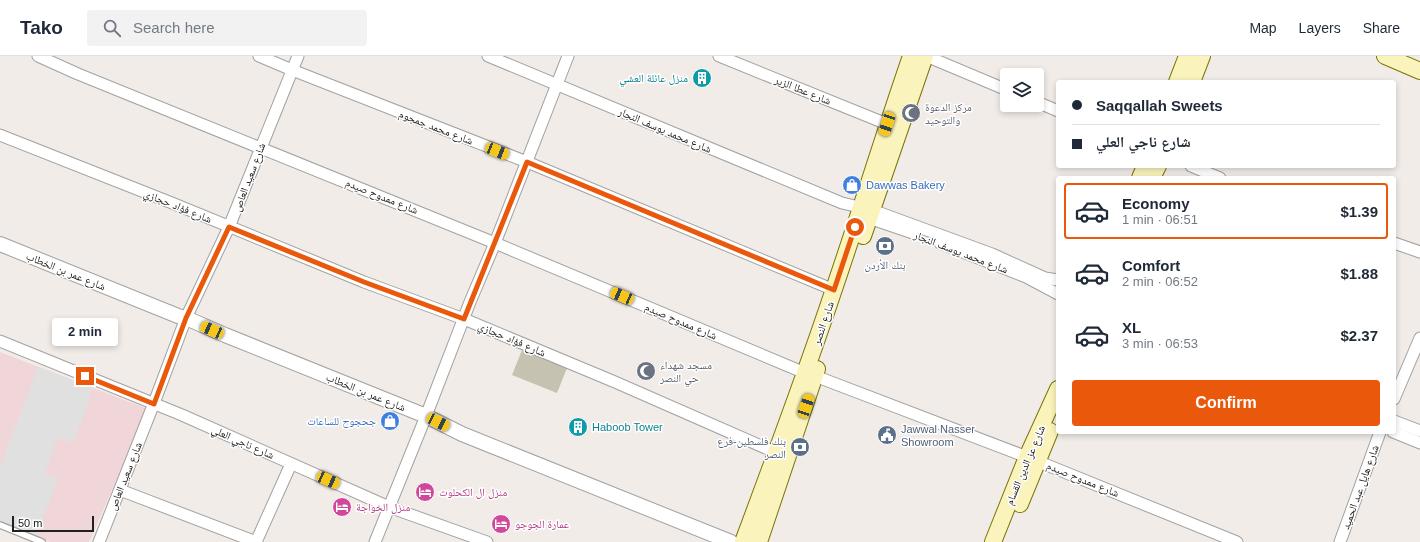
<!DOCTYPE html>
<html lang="en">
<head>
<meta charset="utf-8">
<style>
	body { margin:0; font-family:Arial,"Noto Naskh Arabic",sans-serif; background:#f2f2f3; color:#1f2937; height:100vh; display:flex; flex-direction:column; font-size:15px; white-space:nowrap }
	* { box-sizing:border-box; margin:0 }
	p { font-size:13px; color:#747a83 }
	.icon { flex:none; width:22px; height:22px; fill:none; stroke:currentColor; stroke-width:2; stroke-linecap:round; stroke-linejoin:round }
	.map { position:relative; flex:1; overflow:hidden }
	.drawer { position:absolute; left:1056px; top:120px; width:340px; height:258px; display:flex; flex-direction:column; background:#fff; border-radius:4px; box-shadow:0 2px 6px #0003 }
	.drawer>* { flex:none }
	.banner { position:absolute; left:1056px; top:24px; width:340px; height:88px; border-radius:4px; box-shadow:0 2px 6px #0003; display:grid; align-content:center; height:88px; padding:0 16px; background:#fff }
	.buttons { position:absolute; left:1000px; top:12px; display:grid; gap:8px }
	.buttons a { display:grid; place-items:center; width:44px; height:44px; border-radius:4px; background:#fff; box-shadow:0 2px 6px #0003; font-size:20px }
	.scale { position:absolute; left:12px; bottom:10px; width:82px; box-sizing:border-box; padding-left:4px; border:2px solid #202020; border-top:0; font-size:11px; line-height:14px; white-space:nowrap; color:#202020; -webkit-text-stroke:3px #fff; paint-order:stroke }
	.end { position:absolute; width:18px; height:18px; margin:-9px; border:5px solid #ea580c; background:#fff; box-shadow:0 0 0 2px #fff }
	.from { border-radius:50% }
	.bubble { position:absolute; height:28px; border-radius:4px; background:#fff; box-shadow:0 2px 6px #0003; font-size:13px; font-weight:800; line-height:28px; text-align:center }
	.car { position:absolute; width:12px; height:24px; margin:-12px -6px; border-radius:5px; box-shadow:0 0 3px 1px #0007; background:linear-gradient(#f5c518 24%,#345 0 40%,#f5c518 0 76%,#345 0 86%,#f5c518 0) }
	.banner b { display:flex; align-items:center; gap:14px; height:38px; font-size:15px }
	.banner b+b { border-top:1px solid #e0e1e3 }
	.banner i { width:10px; height:10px; background:#1f2937 }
	ul { padding:7px 0 0; list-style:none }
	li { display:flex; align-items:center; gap:12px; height:56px; margin:0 8px 6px; padding:0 8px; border:2px solid transparent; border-radius:4px }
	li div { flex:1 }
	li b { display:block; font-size:15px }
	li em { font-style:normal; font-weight:800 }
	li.active { border-color:#ea580c }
	li>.icon { width:36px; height:36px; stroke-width:1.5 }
	.primary-button { display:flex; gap:8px; margin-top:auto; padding:8px 16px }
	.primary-button a { flex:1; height:46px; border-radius:4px; background:#ea580c; color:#fff; font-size:16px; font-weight:800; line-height:46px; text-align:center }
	header { display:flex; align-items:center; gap:24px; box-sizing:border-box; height:56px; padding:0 20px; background:#fff; border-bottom:1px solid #e0e1e3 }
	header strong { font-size:19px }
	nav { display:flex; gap:22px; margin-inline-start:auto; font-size:14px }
	.search { width:280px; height:36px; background:#f2f2f3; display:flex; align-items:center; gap:10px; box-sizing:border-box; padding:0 14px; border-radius:4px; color:#747a83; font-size:15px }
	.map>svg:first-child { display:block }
</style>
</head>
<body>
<header>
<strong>Tako</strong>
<div class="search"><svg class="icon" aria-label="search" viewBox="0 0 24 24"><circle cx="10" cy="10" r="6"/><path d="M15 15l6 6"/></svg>Search here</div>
<nav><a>Map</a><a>Layers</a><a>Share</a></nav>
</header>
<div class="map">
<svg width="1420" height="486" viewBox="0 0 1420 486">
	<rect width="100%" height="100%" fill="#f1ece7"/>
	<polygon fill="#f1d6d9" points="0,296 148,353 89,486 50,486 0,466"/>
	<polygon fill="#c5c2b2" points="522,294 567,312 557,337 512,319"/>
	<polygon fill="#e0e0e0" points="38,311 91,331 88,347 73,387 57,382 45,418 58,422 36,481 0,466 0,411"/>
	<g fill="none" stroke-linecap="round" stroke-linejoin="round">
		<defs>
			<polyline id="service" points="0,469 42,486"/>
			<g id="minor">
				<polyline points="38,0 78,18 495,187 805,317 815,320 1027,401 1237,486"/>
				<polyline points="259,0 292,14 527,106 834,234"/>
				<polyline points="488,0 842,147 872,154 992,198 1045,222 1058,224"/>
				<polyline points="719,0 887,68"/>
				<polyline points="926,0 1007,34"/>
				<polyline points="1037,46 1058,55"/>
				<polyline points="0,79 172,147 364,226 464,263 615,326 777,397"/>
				<polyline points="1191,110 1220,122"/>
				<polyline points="863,160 913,177"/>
				<polyline points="940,187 1026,221 1058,238"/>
				<polyline points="1394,187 1420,196"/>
				<polyline points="0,285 182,359 389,451 487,486"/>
				<polyline points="1394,343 1420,282"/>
				<polyline points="1394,365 1420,375"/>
				<polyline points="1393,376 1420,387"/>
				<polyline points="120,434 256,486"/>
				<polyline points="99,486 154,347 186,262 229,171 298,0"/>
				<polyline points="256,486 291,408"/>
				<polyline points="375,486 426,360 470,246 495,187 568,0"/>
				<polyline points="1340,486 1380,376"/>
			</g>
			<polyline id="tertiary" points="0,188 178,260 186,262 225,279 426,360 462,378 731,486"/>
			<g id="secondary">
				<polyline points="1385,0 1420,15"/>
				<polyline points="1177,26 1187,0"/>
				<polyline points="1192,26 1202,0"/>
				<polyline points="1140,122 1145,110"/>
				<polyline points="1152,122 1158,110"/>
				<polyline points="863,180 925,0"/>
				<polyline points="1020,448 1050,375"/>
				<path d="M743,486c31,-83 62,-166 90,-250 27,-79 51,-158 78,-236"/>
				<polyline points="759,486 817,313"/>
				<polyline points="993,486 1027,401 1058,333"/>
			</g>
		</defs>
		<use href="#service" stroke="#a1a1a1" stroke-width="8"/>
		<use href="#minor" stroke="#a1a1a1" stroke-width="13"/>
		<use href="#tertiary" stroke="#a1a1a1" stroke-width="16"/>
		<use href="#secondary" stroke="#797405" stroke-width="18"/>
		<use href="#service" stroke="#fff" stroke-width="5.5"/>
		<use href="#minor" stroke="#fff" stroke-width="11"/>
		<use href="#tertiary" stroke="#fff" stroke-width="14"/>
		<use href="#secondary" stroke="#faf3bb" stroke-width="16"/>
	</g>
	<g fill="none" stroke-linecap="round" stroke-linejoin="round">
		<polyline stroke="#ea580c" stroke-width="5" points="85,320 154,348 186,262 229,171 364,226 464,263 527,106 834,234 855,171"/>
	</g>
	<defs>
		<symbol id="building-disc" viewBox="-11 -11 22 22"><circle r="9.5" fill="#0f9aa8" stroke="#fff"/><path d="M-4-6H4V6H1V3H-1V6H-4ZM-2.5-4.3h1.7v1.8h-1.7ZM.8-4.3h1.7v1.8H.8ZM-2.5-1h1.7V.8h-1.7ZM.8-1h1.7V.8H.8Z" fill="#fff"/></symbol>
		<symbol id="mosque-disc" viewBox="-11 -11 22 22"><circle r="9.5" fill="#6b7280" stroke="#fff"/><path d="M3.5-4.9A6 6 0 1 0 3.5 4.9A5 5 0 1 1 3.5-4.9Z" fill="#fff"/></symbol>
		<symbol id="shop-disc" viewBox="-11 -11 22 22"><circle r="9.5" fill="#3f7fe0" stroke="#fff"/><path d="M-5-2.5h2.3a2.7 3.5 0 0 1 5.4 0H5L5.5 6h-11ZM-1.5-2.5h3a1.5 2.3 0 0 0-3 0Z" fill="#fff"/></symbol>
		<symbol id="bank-disc" viewBox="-11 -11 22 22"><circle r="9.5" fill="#5c6f8a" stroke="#fff"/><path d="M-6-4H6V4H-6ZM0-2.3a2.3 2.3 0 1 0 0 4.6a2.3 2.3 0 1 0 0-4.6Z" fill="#fff"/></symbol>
		<symbol id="civic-disc" viewBox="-11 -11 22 22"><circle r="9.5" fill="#5c6f8a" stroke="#fff"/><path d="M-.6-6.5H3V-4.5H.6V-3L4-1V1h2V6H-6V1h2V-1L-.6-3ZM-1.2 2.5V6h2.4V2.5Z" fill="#fff"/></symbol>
		<symbol id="hotel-disc" viewBox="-11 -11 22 22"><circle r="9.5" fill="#d1479c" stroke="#fff"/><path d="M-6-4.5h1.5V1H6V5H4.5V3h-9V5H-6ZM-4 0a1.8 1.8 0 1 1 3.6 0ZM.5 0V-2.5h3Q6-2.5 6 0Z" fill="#fff"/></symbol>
	</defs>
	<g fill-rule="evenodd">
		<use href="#building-disc" x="691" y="11" width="22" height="22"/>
		<use href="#mosque-disc" x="900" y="46" width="22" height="22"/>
		<use href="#shop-disc" x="841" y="118" width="22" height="22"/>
		<use href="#bank-disc" x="874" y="179" width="22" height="22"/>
		<use href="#mosque-disc" x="635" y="304" width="22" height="22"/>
		<use href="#shop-disc" x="379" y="354" width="22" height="22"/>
		<use href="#building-disc" x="567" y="360" width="22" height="22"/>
		<use href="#civic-disc" x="876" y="368" width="22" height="22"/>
		<use href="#bank-disc" x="789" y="380" width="22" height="22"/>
		<use href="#hotel-disc" x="414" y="425" width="22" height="22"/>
		<use href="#hotel-disc" x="331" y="440" width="22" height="22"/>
		<use href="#hotel-disc" x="490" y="457" width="22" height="22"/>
	</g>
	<g text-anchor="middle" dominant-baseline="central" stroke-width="3" stroke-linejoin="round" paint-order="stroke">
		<g font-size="11" fill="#0d838f" stroke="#fff" text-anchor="end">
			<text x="688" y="22">منزل عائلة العشي</text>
			<text x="592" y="371" text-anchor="start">Haboob Tower</text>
		</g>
		<g font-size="11" fill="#202020" stroke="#fff">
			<text transform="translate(803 34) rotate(22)">شارع عطا الزير</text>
			<text transform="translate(436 71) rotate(21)">شارع محمد جمجوم</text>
			<text transform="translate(665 74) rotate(23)">شارع محمد يوسف النجار</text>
			<text transform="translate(249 121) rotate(-69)">شارع سعيد العاص</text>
			<text transform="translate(382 140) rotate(22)">شارع ممدوح صيدم</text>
			<text transform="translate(178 150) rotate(22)">شارع فؤاد حجازي</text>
			<text transform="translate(961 196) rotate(21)">شارع محمد يوسف النجار</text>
			<text transform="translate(66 215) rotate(22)">شارع عمر بن الخطاب</text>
			<text transform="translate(681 265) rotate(23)">شارع ممدوح صيدم</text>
			<text transform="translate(823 267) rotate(-71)">شارع النصر</text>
			<text transform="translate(512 283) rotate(23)">شارع فؤاد حجازي</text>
			<text transform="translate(366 336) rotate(22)">شارع عمر بن الخطاب</text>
			<text transform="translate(243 386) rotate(24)">شارع ناجي العلي</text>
			<text transform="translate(1025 409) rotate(-67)">شارع عز الدين القسام</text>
			<text transform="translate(125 420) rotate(-68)">شارع سعيد العاص</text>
			<text transform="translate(1083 423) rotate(22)">شارع ممدوح صيدم</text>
			<text transform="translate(1360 431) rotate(-70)">شارع هايل عبد الحميد</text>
		</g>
		<g font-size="11" fill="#5b616d" stroke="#fff" text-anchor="start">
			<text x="925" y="51">مركز الدعوة<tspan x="925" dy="13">والتوحيد</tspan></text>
			<text x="660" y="309">مسجد شهداء<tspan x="660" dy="13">حي النصر</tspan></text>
		</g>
		<g font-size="11" fill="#366cbe" stroke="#fff" text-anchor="start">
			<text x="866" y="129">Dawwas Bakery</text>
			<text x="376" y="365" text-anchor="end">جحجوح للساعات</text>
		</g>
		<g font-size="11" fill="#4e5e75" stroke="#fff">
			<text x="885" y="209">بنك الأردن</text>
			<text x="901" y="373" text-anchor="start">Jawwal Nasser<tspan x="901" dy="13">Showroom</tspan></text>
			<text x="786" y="385" text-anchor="end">بنك فلسطين-فرع<tspan x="786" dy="13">النصر</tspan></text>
		</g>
		<g font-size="11" fill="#b23c85" stroke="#fff" text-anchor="start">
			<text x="439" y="436">منزل ال الكحلوت</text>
			<text x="356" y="451">منزل الخواجة</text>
			<text x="515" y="468">عمارة الجوجو</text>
		</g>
	</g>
</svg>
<div class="buttons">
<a><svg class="icon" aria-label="layers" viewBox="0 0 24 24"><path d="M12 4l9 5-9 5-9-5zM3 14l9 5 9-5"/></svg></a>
</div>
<div class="scale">50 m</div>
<i class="end from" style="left:855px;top:171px"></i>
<i class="end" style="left:85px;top:320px"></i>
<div class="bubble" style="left:52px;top:262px;width:66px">2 min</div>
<i class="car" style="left:887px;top:68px;rotate:198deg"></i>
<i class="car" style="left:497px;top:95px;rotate:112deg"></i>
<i class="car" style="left:622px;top:240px;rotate:293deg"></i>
<i class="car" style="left:212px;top:274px;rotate:294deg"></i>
<i class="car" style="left:806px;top:350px;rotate:19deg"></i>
<i class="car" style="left:438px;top:366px;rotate:117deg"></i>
<i class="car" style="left:328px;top:424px;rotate:114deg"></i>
<div class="banner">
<b><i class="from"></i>Saqqallah Sweets</b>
<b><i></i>شارع ناجي العلي</b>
</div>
<section class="drawer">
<ul>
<li class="active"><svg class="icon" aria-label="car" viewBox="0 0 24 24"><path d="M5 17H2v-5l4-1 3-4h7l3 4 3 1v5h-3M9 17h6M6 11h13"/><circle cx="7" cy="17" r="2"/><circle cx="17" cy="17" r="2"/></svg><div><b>Economy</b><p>1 min · 06:51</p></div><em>$1.39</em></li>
<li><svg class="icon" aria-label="car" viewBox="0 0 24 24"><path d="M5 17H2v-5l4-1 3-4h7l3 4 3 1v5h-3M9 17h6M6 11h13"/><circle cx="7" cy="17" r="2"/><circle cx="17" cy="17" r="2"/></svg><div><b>Comfort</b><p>2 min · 06:52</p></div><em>$1.88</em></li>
<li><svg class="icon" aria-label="car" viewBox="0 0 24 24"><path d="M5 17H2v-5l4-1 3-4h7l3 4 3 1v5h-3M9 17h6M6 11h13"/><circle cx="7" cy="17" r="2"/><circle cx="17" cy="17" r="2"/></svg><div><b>XL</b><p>3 min · 06:53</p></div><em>$2.37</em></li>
</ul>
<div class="primary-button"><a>Confirm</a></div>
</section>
</div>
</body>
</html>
